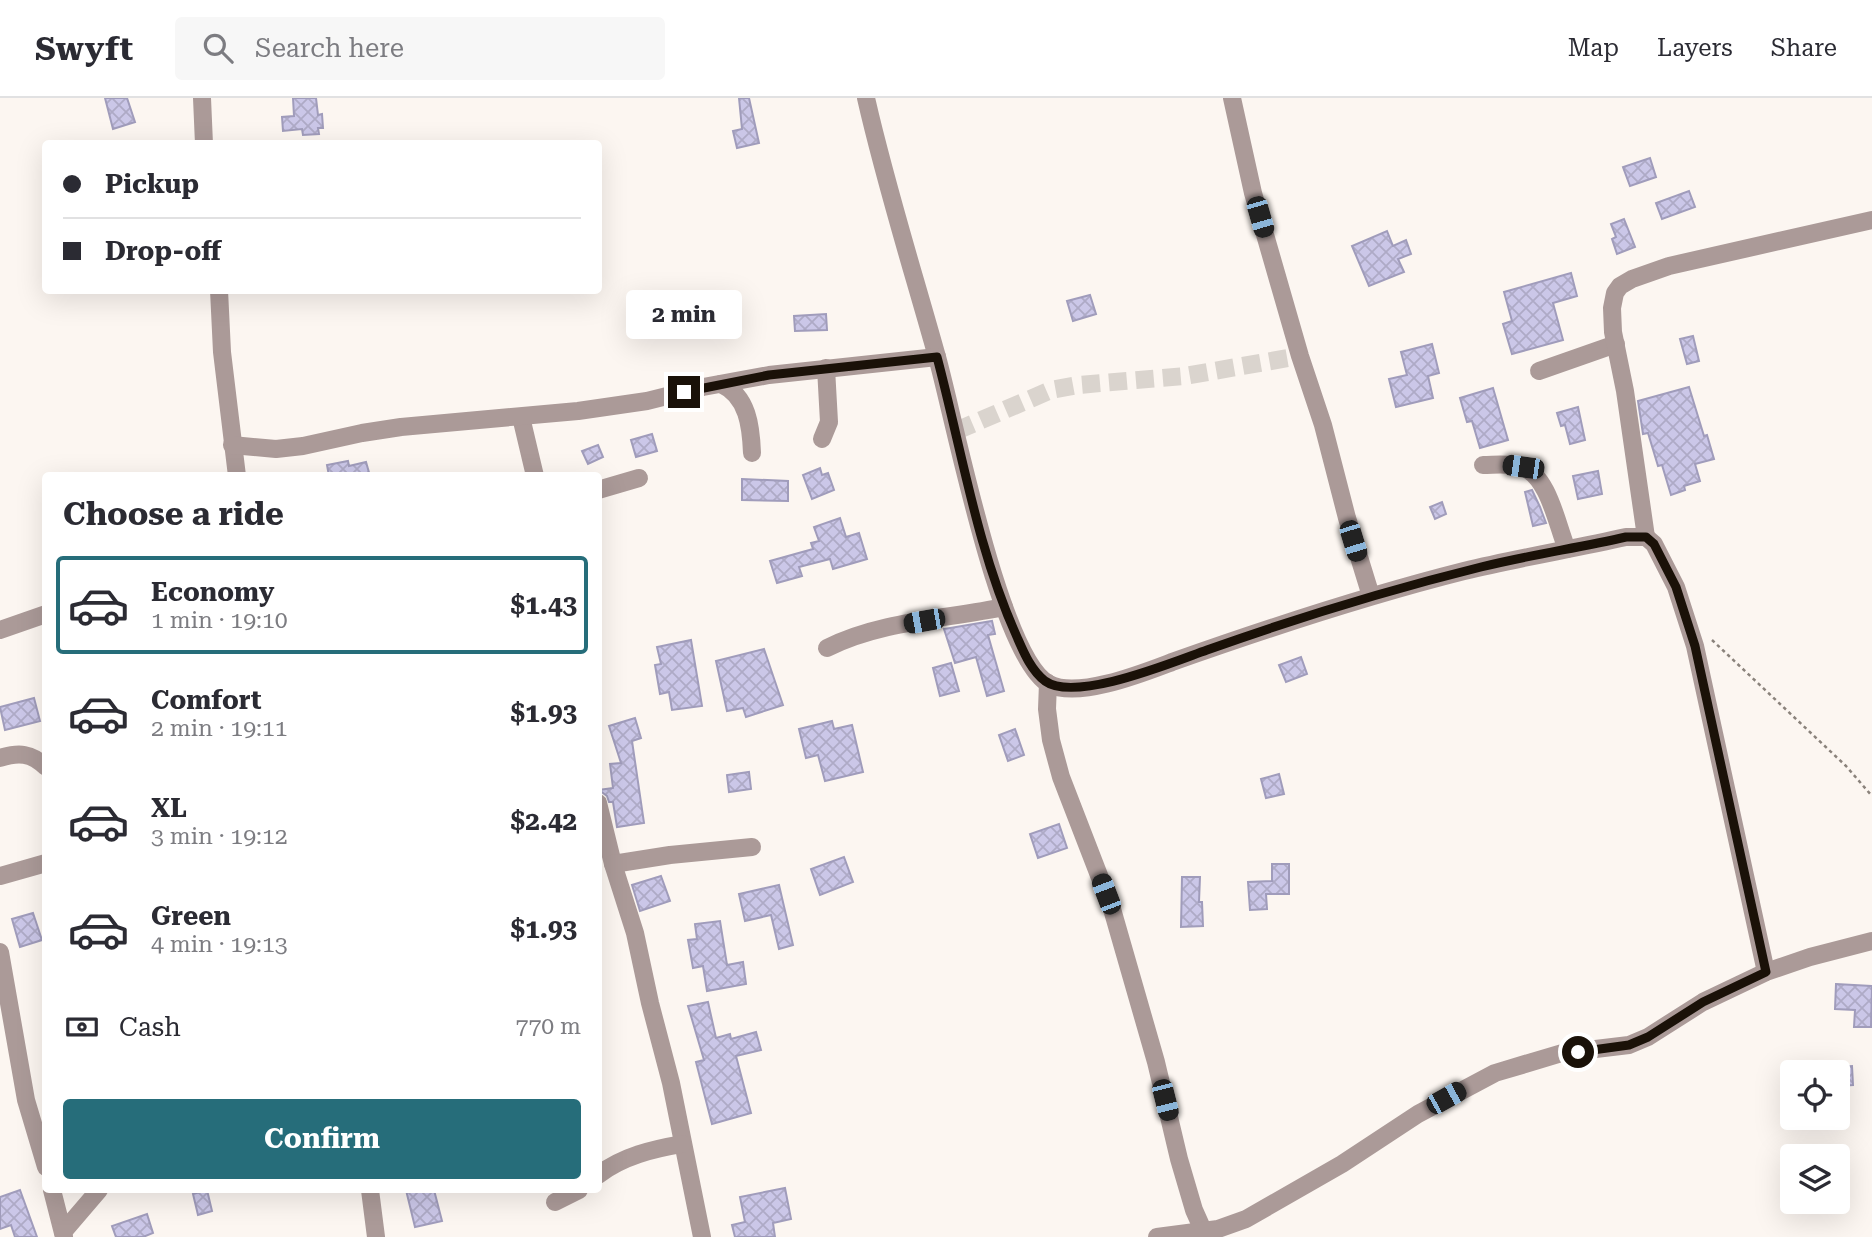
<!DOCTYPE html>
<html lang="en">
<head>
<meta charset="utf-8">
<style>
	body { margin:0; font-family:"Roboto Serif",serif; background:#f7f7f7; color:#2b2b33; height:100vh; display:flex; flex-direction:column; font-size:26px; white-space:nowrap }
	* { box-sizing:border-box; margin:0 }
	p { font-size:23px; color:#7c7c81 }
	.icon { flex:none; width:38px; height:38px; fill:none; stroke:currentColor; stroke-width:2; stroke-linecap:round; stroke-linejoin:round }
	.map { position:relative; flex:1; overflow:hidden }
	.sheet { position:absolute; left:42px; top:374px; width:560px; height:721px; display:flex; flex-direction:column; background:#fff; border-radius:7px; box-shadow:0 7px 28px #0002 }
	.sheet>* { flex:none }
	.top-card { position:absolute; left:42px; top:42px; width:560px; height:154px; border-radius:7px; box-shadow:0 7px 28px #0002; display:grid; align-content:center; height:154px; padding:0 21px; background:#fff }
	.fabs { position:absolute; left:1780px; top:962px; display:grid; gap:14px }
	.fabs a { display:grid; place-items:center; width:70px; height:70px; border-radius:7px; background:#fff; box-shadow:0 7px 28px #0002; font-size:35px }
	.end { position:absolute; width:32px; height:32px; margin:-16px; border:9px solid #1a1108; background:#fff; box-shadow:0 0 0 4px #fff }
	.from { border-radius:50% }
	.bubble { position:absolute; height:49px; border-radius:7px; background:#fff; box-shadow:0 7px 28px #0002; font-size:23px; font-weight:700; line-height:49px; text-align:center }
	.car { position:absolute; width:21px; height:42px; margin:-21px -10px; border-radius:9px; box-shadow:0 0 5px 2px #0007; background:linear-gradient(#222 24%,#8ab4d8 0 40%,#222 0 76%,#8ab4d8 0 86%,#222 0) }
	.top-card b { display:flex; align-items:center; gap:24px; height:66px; font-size:26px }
	.top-card b+b { border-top:2px solid #e1e1e2 }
	.top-card i { width:18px; height:18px; background:#2b2b33 }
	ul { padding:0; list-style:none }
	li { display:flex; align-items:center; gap:21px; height:98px; margin:0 14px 10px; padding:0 7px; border:4px solid transparent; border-radius:7px }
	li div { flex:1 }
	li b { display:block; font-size:26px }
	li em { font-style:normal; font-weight:700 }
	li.selected { border-color:#266d7a }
	li>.icon { width:63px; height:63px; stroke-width:1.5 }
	h2 { padding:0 21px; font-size:32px; line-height:84px }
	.pay { display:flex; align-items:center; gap:18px; height:77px; padding:0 21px; font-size:26px }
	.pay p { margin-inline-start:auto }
	.action { display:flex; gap:14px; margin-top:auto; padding:14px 21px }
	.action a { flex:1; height:80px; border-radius:7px; background:#266d7a; color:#fff; font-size:28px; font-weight:700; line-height:80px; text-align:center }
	header { display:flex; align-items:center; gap:42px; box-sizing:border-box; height:98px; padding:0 35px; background:#fff; border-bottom:2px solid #e1e1e2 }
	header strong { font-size:33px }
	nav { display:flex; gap:38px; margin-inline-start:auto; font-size:24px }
	.search { width:490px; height:63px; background:#f7f7f7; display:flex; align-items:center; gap:18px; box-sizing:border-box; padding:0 24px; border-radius:7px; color:#7c7c81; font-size:26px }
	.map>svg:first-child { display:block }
</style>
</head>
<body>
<header>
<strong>Swyft</strong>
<div class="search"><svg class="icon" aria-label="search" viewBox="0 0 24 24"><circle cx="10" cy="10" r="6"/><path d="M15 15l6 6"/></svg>Search here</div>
<nav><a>Map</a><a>Layers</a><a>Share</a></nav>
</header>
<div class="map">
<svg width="1872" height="1139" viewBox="0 0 1872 1139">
	<defs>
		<pattern id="building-cross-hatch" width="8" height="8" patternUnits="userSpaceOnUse" patternTransform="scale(1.75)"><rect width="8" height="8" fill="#cbc7e8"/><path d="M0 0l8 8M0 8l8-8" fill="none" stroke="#aeaac6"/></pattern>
	</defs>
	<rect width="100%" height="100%" fill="#fcf6f1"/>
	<g fill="url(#building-cross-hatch)" stroke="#a09cbb" stroke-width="2">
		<polygon points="105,0 127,0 135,24 113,31"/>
		<polygon points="293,0 316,0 318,17 322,16 323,30 318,30 319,36 303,37 302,31 283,33 282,19 294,18"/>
		<polygon points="739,0 749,0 759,45 737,50 733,33 742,31"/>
		<polygon points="1650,60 1656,79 1630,88 1623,69"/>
		<polygon points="1689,93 1695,109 1662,121 1656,105"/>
		<polygon points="1624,121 1635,149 1617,156 1612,141 1616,139 1611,126"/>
		<polygon points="1387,133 1393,148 1406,142 1411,156 1398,161 1404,174 1369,188 1352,148"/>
		<polygon points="1571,175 1577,198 1553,205 1563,242 1512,256 1503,226 1512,223 1504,194"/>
		<polygon points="1090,197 1096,216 1073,223 1067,203"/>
		<polygon points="826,216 827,232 795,233 794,218"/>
		<polygon points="1693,238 1699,263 1687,266 1680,241"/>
		<polygon points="1432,246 1439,275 1428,278 1433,300 1396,309 1389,281 1407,277 1401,254"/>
		<polygon points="1689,289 1704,338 1707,337 1714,361 1695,366 1700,383 1684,388 1685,392 1671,397 1662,367 1658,368 1648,335 1643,336 1638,303"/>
		<polygon points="1493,290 1508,342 1480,350 1472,323 1467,324 1460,300"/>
		<polygon points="1578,309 1585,342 1570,346 1565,327 1561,328 1557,315"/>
		<polygon points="652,336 657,353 636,359 631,342"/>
		<polygon points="598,347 603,359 588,366 582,353"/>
		<polygon points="348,363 349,368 366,364 370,378 329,378 327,367"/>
		<polygon points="820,370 822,377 828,375 834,392 812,401 803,377"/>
		<polygon points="1598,373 1602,396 1578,401 1573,378"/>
		<polygon points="742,381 788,383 788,403 742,402"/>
		<polygon points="1532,392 1540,409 1546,425 1533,428 1525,394"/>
		<polygon points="1442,404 1446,416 1435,421 1430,409"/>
		<polygon points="840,420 846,439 859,435 867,461 833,471 830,461 799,469 802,478 777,485 770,463 813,451 811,445 819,443 814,429"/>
		<polygon points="992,523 995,536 988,537 1004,593 987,598 976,559 955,565 944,531"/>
		<polygon points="691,542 702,608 672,612 669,594 660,596 655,567 661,566 657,549"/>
		<polygon points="764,551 783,607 746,619 743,610 727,613 716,563"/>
		<polygon points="1301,559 1307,576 1286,584 1279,567"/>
		<polygon points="951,565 959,593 940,598 933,570"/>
		<polygon points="34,600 40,623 5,632 0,609"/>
		<polygon points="635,620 641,640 632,643 644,725 617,729 613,704 609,704 607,698 599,692 613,690 610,666 621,665 609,628"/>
		<polygon points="832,623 834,631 852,627 863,674 825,683 818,657 806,660 799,631"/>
		<polygon points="1015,631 1024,657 1008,663 999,637"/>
		<polygon points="749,674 751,691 729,694 727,677"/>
		<polygon points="1279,676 1284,696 1266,700 1261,681"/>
		<polygon points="1059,726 1067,750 1038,760 1030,736"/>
		<polygon points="844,759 853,784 820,797 811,771"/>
		<polygon points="1272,766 1289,766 1289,796 1266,796 1267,811 1250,812 1248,784 1272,783"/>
		<polygon points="661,778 670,803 640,813 632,787"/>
		<polygon points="1182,779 1200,779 1199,804 1202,804 1203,828 1181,829"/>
		<polygon points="779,787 793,847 779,851 771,817 745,823 739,796"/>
		<polygon points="33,815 42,842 20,849 12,821"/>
		<polygon points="720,823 727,867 743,864 746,886 707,893 703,868 693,870 688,842 697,841 695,826"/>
		<polygon points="1836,886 1872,888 1871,929 1854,929 1855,912 1835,911"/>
		<polygon points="708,904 716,940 730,936 731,941 756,934 761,952 736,958 751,1015 712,1026 696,964 704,962 688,908"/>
		<polygon points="1852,968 1853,987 1838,988 1838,969"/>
		<polygon points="785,1090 791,1121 773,1125 775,1139 735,1139 732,1127 745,1124 740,1099"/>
		<polygon points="20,1092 37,1139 15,1139 11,1127 0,1131 0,1099"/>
		<polygon points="207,1092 212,1113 198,1117 193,1096"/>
		<polygon points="406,1092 434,1092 442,1123 415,1129"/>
		<polygon points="147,1116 153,1135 143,1139 116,1139 112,1128"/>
	</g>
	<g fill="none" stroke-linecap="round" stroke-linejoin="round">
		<polyline stroke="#dad4ce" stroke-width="18" stroke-dasharray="18 9" stroke-linecap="butt" points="956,333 1051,292 1078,287 1185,278 1300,258"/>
		<polyline stroke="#8a827b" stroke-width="2.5" stroke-dasharray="3.5 3.5" stroke-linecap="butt" points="1712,542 1846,668 1872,698"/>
		<g stroke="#ab9a98" stroke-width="18">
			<polyline points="202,0 204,46"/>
			<path d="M866,0c20,88 47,173 71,259 17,60 63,301 112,327 29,15 94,-11 123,-22 96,-34 193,-66 292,-91 54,-13 108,-22 162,-34h20l8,7 22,43 19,59 71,326"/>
			<polyline points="1232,0 1253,95 1300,258 1323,327 1347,420 1371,498"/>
			<polyline points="219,192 222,254 237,378"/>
			<polyline points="1539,273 1616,246"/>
			<path d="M721,286c27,12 30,43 31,69"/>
			<polyline points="521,319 535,378"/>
			<polyline points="822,341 829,324 826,270"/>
			<polyline points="232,347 276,351 303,348 362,335 401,329 578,313 647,303 703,289 769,277 937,259"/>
			<path d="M1483,367c12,0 27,-2 39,2 27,9 35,59 45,82"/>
			<polyline points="598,392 639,380"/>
			<polyline points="1646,439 1625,293 1613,234 1612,210 1615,195 1620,188 1632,181 1669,168 1872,122"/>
			<polyline points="0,532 46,516"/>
			<path d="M827,550c53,-27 119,-29 177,-41"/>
			<polyline points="1048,585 1047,611 1051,642 1061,679 1112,811 1156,964 1179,1061 1194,1112 1206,1139"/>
			<path d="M0,660c19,-6 31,-5 46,9"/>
			<polyline points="598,705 613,766 635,835 650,905 671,985 702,1139"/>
			<polyline points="613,766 670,757 752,749"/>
			<polyline points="0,778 46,765"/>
			<polyline points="0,854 26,1002 46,1069"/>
			<path d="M598,1077c25,-19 55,-26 84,-31"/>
			<polyline points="52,1092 64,1139"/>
			<polyline points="370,1092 376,1139"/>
			<polyline points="555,1104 579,1092"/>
			<polyline points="63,1134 99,1092"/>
			<polyline points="1157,1139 1218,1131 1246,1121 1342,1066 1418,1016 1495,975 1562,955 1629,947 1648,939 1703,904 1766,874 1810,859 1872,843"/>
		</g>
	</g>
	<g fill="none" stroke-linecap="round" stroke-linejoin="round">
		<path stroke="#1a1108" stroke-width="9" d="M684,294l85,-17 168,-18c25,94 40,192 80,280 7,16 14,33 28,44 30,22 128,-19 162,-31 90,-32 181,-60 274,-83 48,-12 97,-19 145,-30h20l8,7 22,43 19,59 71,326 -63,30 -55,35 -19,8 -51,7"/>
	</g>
</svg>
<div class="fabs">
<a><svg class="icon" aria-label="locate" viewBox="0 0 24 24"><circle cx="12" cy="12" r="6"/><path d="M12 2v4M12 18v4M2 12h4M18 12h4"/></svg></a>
<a><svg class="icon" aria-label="layers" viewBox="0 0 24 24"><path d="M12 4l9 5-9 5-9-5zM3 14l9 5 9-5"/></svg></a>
</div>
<i class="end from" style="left:1578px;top:954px"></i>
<i class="end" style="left:684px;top:294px"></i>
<div class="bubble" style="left:626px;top:192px;width:116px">2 min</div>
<i class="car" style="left:1260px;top:119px;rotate:164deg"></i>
<i class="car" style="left:1523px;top:369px;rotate:278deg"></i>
<i class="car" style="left:1353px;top:443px;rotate:163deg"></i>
<i class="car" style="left:924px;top:523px;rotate:260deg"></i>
<i class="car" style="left:1106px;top:796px;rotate:339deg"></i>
<i class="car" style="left:1446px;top:1000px;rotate:61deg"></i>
<i class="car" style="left:1165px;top:1002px;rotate:166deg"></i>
<div class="top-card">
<b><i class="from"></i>Pickup</b>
<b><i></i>Drop-off</b>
</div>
<section class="sheet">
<h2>Choose a ride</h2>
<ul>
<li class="selected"><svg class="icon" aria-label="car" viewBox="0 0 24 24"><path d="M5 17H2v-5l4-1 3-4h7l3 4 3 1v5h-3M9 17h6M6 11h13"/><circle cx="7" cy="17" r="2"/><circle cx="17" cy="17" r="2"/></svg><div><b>Economy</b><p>1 min · 19:10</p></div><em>$1.43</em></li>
<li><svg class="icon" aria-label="car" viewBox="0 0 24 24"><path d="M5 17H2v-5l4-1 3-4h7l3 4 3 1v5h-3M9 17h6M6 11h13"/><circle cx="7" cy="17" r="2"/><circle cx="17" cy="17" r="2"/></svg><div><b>Comfort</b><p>2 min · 19:11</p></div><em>$1.93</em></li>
<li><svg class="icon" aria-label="car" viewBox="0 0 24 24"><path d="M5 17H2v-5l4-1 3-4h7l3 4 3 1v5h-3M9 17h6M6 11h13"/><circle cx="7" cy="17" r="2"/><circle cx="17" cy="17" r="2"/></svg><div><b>XL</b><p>3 min · 19:12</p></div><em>$2.42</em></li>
<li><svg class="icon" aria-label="car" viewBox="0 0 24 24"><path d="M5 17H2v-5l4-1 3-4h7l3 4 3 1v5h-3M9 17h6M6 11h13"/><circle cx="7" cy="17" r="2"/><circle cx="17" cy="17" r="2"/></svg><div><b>Green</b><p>4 min · 19:13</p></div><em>$1.93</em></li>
</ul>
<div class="pay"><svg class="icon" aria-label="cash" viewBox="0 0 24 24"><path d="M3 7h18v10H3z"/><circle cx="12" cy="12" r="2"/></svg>Cash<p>770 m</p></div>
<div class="action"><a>Confirm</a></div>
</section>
</div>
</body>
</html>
